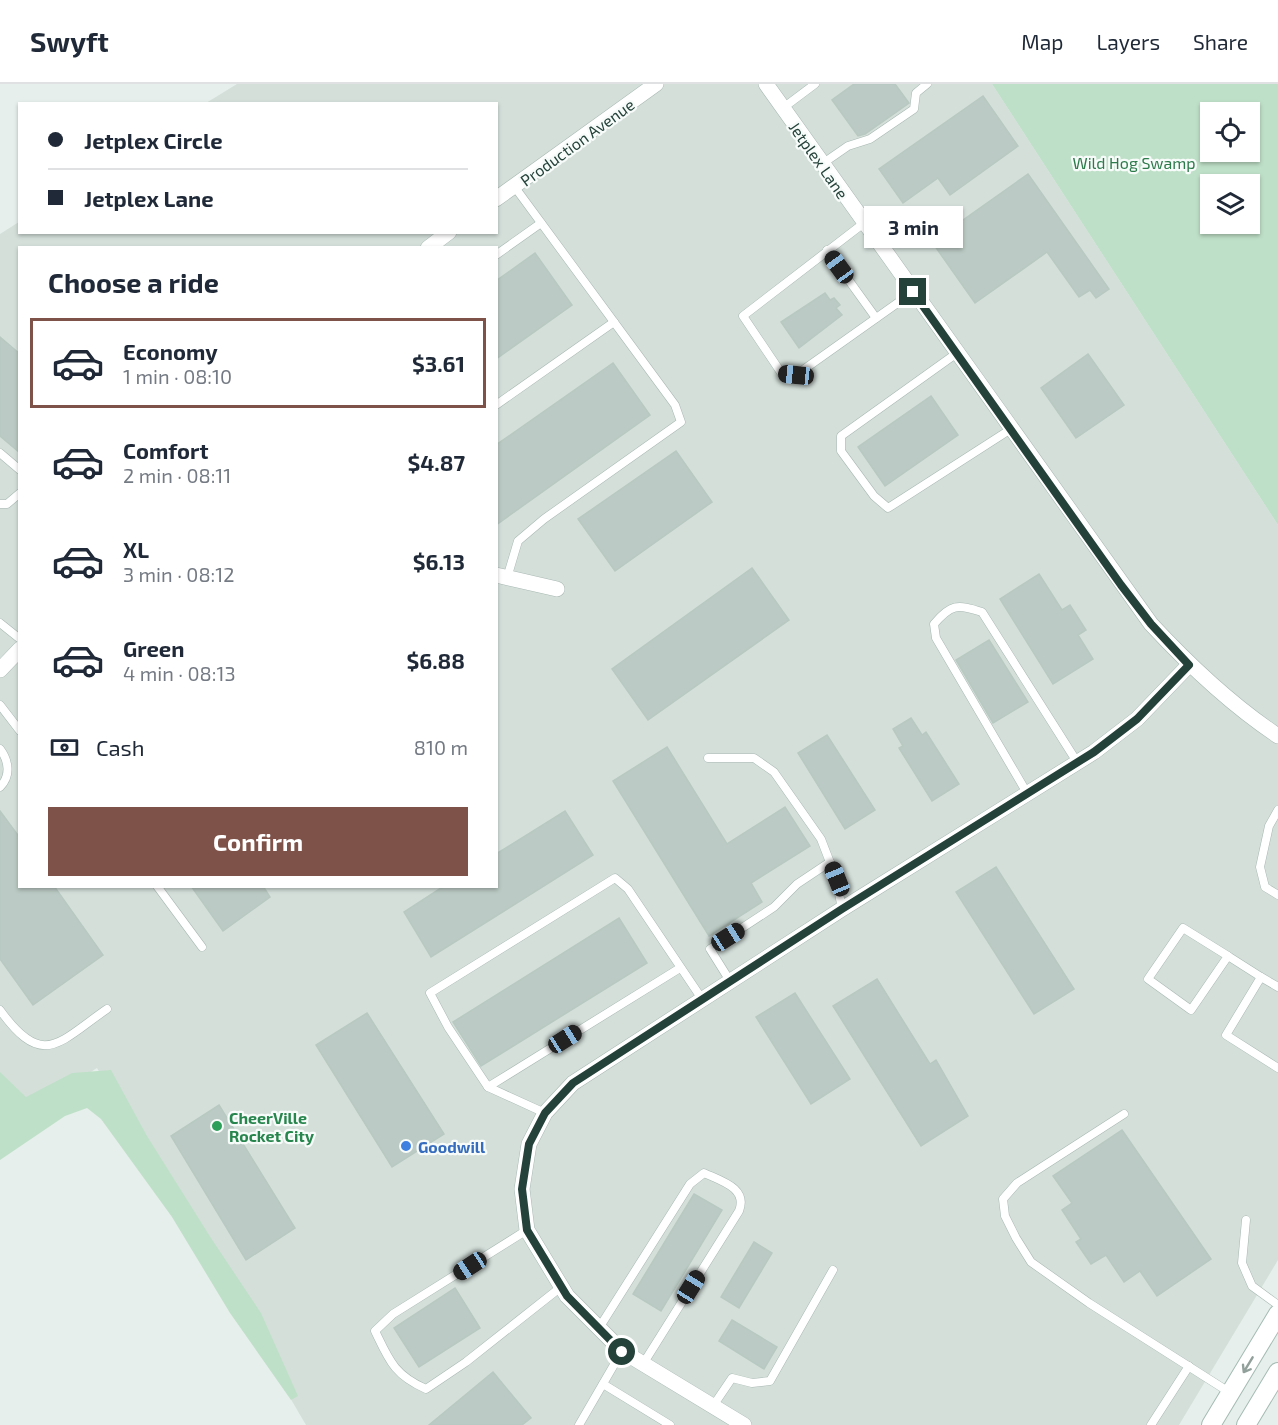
<!DOCTYPE html>
<html lang="en">
<head>
<meta charset="utf-8">
<style>
	body { margin:0; font-family:"Exo 2",sans-serif; background:#f2f2f3; color:#1f2937; height:100vh; display:flex; flex-direction:column; font-size:22px; white-space:nowrap }
	* { box-sizing:border-box; margin:0 }
	p { font-size:20px; color:#747a83 }
	.icon { flex:none; width:33px; height:33px; fill:none; stroke:currentColor; stroke-width:2; stroke-linecap:round; stroke-linejoin:round }
	.map { position:relative; flex:1; overflow:hidden }
	.sheet { position:absolute; left:18px; top:162px; width:480px; height:642px; display:flex; flex-direction:column; background:#fff; border-radius:0px; box-shadow:0 2px 4px #0004 }
	.sheet>* { flex:none }
	.top-card { position:absolute; left:18px; top:18px; width:480px; height:132px; border-radius:0px; box-shadow:0 2px 4px #0004; display:grid; align-content:center; height:132px; padding:0 30px; background:#fff }
	.buttons { position:absolute; left:1200px; top:18px; display:grid; gap:12px }
	.buttons a { display:grid; place-items:center; width:60px; height:60px; border-radius:0px; background:#fff; box-shadow:0 2px 4px #0004; font-size:30px }
	.end { position:absolute; width:27px; height:27px; margin:-14px; border:8px solid #24423a; background:#fff; box-shadow:0 0 0 3px #fff }
	.from { border-radius:50% }
	.bubble { position:absolute; height:42px; border-radius:0px; background:#fff; box-shadow:0 2px 4px #0004; font-size:20px; font-weight:700; line-height:42px; text-align:center }
	.car { position:absolute; width:18px; height:36px; margin:-18px -9px; border-radius:8px; box-shadow:0 0 4px 2px #0007; background:linear-gradient(#222 24%,#8ab4d8 0 40%,#222 0 76%,#8ab4d8 0 86%,#222 0) }
	.top-card b { display:flex; align-items:center; gap:21px; height:57px; font-size:22px }
	.top-card b+b { border-top:2px solid #e0e1e3 }
	.top-card i { width:15px; height:15px; background:#1f2937 }
	ul { padding:0; list-style:none }
	li { display:flex; align-items:center; gap:18px; height:90px; margin:0 12px 9px; padding:0 18px; border:3px solid transparent; border-radius:0px }
	li div { flex:1 }
	li b { display:block; font-size:22px }
	li em { font-style:normal; font-weight:700 }
	li.on { border-color:#7f5249 }
	li>.icon { width:54px; height:54px; stroke-width:1.5 }
	h2 { padding:0 30px; font-size:27px; line-height:72px }
	.pay { display:flex; align-items:center; gap:15px; height:66px; padding:0 30px; font-size:22px }
	.pay p { margin-inline-start:auto }
	.button { display:flex; gap:12px; margin-top:auto; padding:12px 30px }
	.button a { flex:1; height:69px; border-radius:0px; background:#7f5249; color:#fff; font-size:24px; font-weight:700; line-height:69px; text-align:center }
	header { display:flex; align-items:center; gap:36px; box-sizing:border-box; height:84px; padding:0 30px; background:#fff; border-bottom:2px solid #e0e1e3 }
	header strong { font-size:28px }
	nav { display:flex; gap:33px; margin-inline-start:auto; font-size:21px }
	.map>svg:first-child { display:block }
</style>
</head>
<body>
<header>
<strong>Swyft</strong>
<nav><a>Map</a><a>Layers</a><a>Share</a></nav>
</header>
<div class="map">
<svg width="1278" height="1341" viewBox="0 0 1278 1341">
	<rect width="100%" height="100%" fill="#e6efeb"/>
	<path fill="#d4dfda" fill-rule="evenodd" d="M237,0h755l286,441v735l-99,165h-873l-209,-357 -97,62v-896l19,-12 1,10h476v-128l-290,-1zM20,164h476v638h-476z"/>
	<g fill="#bfe0c8" fill-rule="evenodd">
		<path d="M992,0h286v441zM1210,28h40v40h-40zM1210,100h40v40h-40z"/>
		<polygon points="111,986 147,1052 211,1154 261,1229 298,1312 291,1316 230,1229 172,1133 101,1035 87,1024 65,1032 0,1076 0,988 26,1013 72,989"/>
	</g>
	<g fill="#bbcac4" stroke="#b8c9c2" stroke-width="1.5">
		<polygon points="854,0 895,0 909,19 865,50 858,52 832,16"/>
		<polygon points="983,12 1018,62 950,111 938,94 903,119 879,85"/>
		<polygon points="1028,90 1109,205 1096,214 1090,206 1079,213 1047,168 975,219 932,158"/>
		<polygon points="535,169 572,221 496,275 496,197"/>
		<polygon points="825,209 830,216 834,214 840,221 836,224 842,231 799,264 781,238"/>
		<polygon points="0,253 20,270 20,369 0,352"/>
		<polygon points="1088,270 1124,321 1076,354 1041,304"/>
		<polygon points="613,279 650,331 496,441 496,361"/>
		<polygon points="931,312 958,351 885,402 858,363"/>
		<polygon points="676,367 712,418 615,487 578,435"/>
		<polygon points="752,484 789,536 648,636 612,585"/>
		<polygon points="1039,490 1062,526 1070,521 1086,546 1078,551 1093,575 1053,600 1000,515"/>
		<polygon points="989,556 1028,618 993,639 956,576"/>
		<polygon points="911,634 922,651 926,648 959,700 932,717 899,664 903,662 893,645"/>
		<polygon points="827,651 875,726 845,745 798,669"/>
		<polygon points="667,663 727,760 785,723 810,762 751,799 762,818 709,852 613,697"/>
		<polygon points="0,727 20,754 20,802 54,802 103,871 33,921 0,875"/>
		<polygon points="565,727 593,771 431,873 404,828 444,802 496,802 496,770"/>
		<polygon points="996,783 1074,905 1034,930 956,808"/>
		<polygon points="191,802 263,802 270,813 223,847"/>
		<polygon points="619,834 647,879 481,982 453,938"/>
		<polygon points="877,895 930,980 936,976 968,1032 921,1062 833,922"/>
		<polygon points="795,909 850,995 811,1020 756,933"/>
		<polygon points="367,929 444,1050 392,1083 316,961"/>
		<polygon points="219,1021 295,1144 246,1176 171,1052"/>
		<polygon points="1122,1046 1211,1175 1157,1212 1140,1187 1124,1198 1106,1171 1091,1180 1076,1158 1081,1155 1062,1126 1072,1119 1053,1092"/>
		<polygon points="694,1110 722,1126 661,1227 633,1210"/>
		<polygon points="754,1158 772,1169 739,1224 721,1213"/>
		<polygon points="455,1204 480,1244 419,1283 394,1244"/>
		<polygon points="732,1236 777,1263 764,1285 719,1257"/>
		<polygon points="493,1288 531,1334 522,1341 429,1341"/>
	</g>
	<g fill="none" stroke-linecap="round" stroke-linejoin="round">
		<defs>
			<g id="lane">
				<polyline points="783,24 815,0"/>
				<polyline points="822,80 848,62 870,55 914,25 916,9 927,0"/>
				<polyline points="864,139 743,232 782,290 796,291 913,208"/>
				<polyline points="827,166 876,234"/>
				<polyline points="496,171 541,139"/>
				<polyline points="957,269 841,352 841,367 874,412 888,424 1011,345"/>
				<polyline points="496,321 614,238"/>
				<polyline points="0,369 20,386"/>
				<polyline points="0,420 7,420 20,409"/>
				<polyline points="507,494 518,457 544,435 681,338 675,321 514,102"/>
				<polyline points="0,539 20,555"/>
				<polyline points="0,621 20,647"/>
				<path d="M0,665c9,12 11,27 0,38"/>
				<polyline points="708,674 754,674 774,688 821,755 836,794 842,825"/>
				<path d="M1027,709l-91,-155 -2,-14c17,-20 23,-20 48,-12l95,150"/>
				<polyline points="1278,726 1269,742 1260,783 1265,803 1278,811"/>
				<polyline points="157,802 202,863"/>
				<polygon points="1183,844 1228,872 1191,926 1148,895"/>
				<polyline points="1228,872 1261,893 1226,951 1278,984"/>
				<polyline points="1261,893 1278,903"/>
				<polyline points="730,897 710,865 774,823 797,800 830,778"/>
				<path d="M0,926c43,60 59,32 107,-1"/>
				<polyline points="488,1003 680,884"/>
				<polyline points="545,1029 488,1003 448,943 430,909 615,794 628,805 702,915"/>
				<polyline points="1124,1030 1017,1099 1003,1115 1005,1132 1016,1154 1031,1178 1089,1219 1229,1308"/>
				<polyline points="1246,1136 1242,1179 1252,1202 1278,1221"/>
				<path d="M527,1146l-134,84 -18,17c14,29 19,44 51,58l40,-27 95,-75"/>
				<path d="M599,1244l91,-144 14,-11c17,8 44,15 35,38l-96,153"/>
				<polyline points="603,1300 670,1341"/>
				<polyline points="713,1322 732,1294 752,1299 770,1297 833,1186"/>
				<polyline points="579,1341 622,1267"/>
				<polyline points="1151,1341 1189,1282"/>
			</g>
			<g id="street">
				<path d="M766,0l385,540c39,42 79,80 127,112"/>
				<polyline points="496,115 656,0"/>
				<polyline points="428,164 449,148"/>
				<polyline points="496,491 557,505"/>
				<polyline points="0,586 20,565"/>
				<polyline points="744,1341 622,1267 567,1212 527,1146 522,1105 529,1060 545,1029 573,999 842,825 1094,668 1137,635 1189,581"/>
			</g>
			<g id="secondary">
				<polyline points="1211,1341 1278,1230"/>
				<polyline points="1246,1341 1278,1288"/>
			</g>
		</defs>
		<use href="#lane" stroke="#a8b8b2" stroke-width="9"/>
		<use href="#street" stroke="#a8b8b2" stroke-width="16"/>
		<use href="#secondary" stroke="#a4bbb3" stroke-width="20"/>
		<use href="#lane" stroke="#fff" stroke-width="8"/>
		<use href="#street" stroke="#fff" stroke-width="15"/>
		<use href="#secondary" stroke="#fff" stroke-width="18"/>
	</g>
	<defs><path id="oneway-shaft" d="M-6 0H5M1.5-3L5.5 0L1.5 3" fill="none" stroke-width="1.6" stroke-linecap="round" stroke-linejoin="round" transform="scale(1.5)"/></defs>
	<use stroke="#92a09c" href="#oneway-shaft" transform="translate(1248 1281) rotate(121)"/>
	<g fill="none" stroke-linecap="round" stroke-linejoin="round">
		<polyline stroke="#24423a" stroke-width="8" points="622,1268 567,1212 527,1146 522,1105 529,1060 545,1029 573,999 842,825 1094,668 1137,635 1189,581 1151,540 1121,501 913,208"/>
	</g>
	<circle fill="#2e9e5b" stroke="#f7fbf9" stroke-width="2" cx="217" cy="1042" r="6"/>
	<circle fill="#3f7fe0" stroke="#f7fbf9" stroke-width="2" cx="406" cy="1062" r="6"/>
	<g text-anchor="middle" dominant-baseline="central" stroke-width="4.5" stroke-linejoin="round" paint-order="stroke">
		<g font-size="16" fill="#24423a" stroke="#f7fbf9">
			<text transform="translate(577 58) rotate(-36)">Production Avenue</text>
			<text transform="translate(819 76) rotate(55)">Jetplex Lane</text>
		</g>
		<g font-size="16" fill="#2d7a4b" stroke="#f7fbf9">
			<text x="1134" y="78">Wild Hog Swamp</text>
		</g>
		<g font-size="16" font-weight="bold" fill="#27864d" stroke="#f7fbf9" text-anchor="start">
			<text x="229" y="1033">CheerVille<tspan x="229" dy="18">Rocket City</tspan></text>
		</g>
		<g font-size="16" font-weight="bold" fill="#366cbe" stroke="#f7fbf9" text-anchor="start">
			<text x="418" y="1062">Goodwill</text>
		</g>
	</g>
</svg>
<div class="buttons">
<a><svg class="icon" aria-label="locate" viewBox="0 0 24 24"><circle cx="12" cy="12" r="6"/><path d="M12 2v4M12 18v4M2 12h4M18 12h4"/></svg></a>
<a><svg class="icon" aria-label="layers" viewBox="0 0 24 24"><path d="M12 4l9 5-9 5-9-5zM3 14l9 5 9-5"/></svg></a>
</div>
<i class="end from" style="left:622px;top:1268px"></i>
<i class="end" style="left:913px;top:208px"></i>
<div class="bubble" style="left:864px;top:122px;width:99px">3 min</div>
<i class="car" style="left:839px;top:183px;rotate:324deg"></i>
<i class="car" style="left:796px;top:291px;rotate:276deg"></i>
<i class="car" style="left:837px;top:795px;rotate:338deg"></i>
<i class="car" style="left:728px;top:853px;rotate:58deg"></i>
<i class="car" style="left:565px;top:955px;rotate:58deg"></i>
<i class="car" style="left:470px;top:1182px;rotate:237deg"></i>
<i class="car" style="left:691px;top:1203px;rotate:32deg"></i>
<div class="top-card">
<b><i class="from"></i>Jetplex Circle</b>
<b><i></i>Jetplex Lane</b>
</div>
<section class="sheet">
<h2>Choose a ride</h2>
<ul>
<li class="on"><svg class="icon" aria-label="car" viewBox="0 0 24 24"><path d="M5 17H2v-5l4-1 3-4h7l3 4 3 1v5h-3M9 17h6M6 11h13"/><circle cx="7" cy="17" r="2"/><circle cx="17" cy="17" r="2"/></svg><div><b>Economy</b><p>1 min · 08:10</p></div><em>$3.61</em></li>
<li><svg class="icon" aria-label="car" viewBox="0 0 24 24"><path d="M5 17H2v-5l4-1 3-4h7l3 4 3 1v5h-3M9 17h6M6 11h13"/><circle cx="7" cy="17" r="2"/><circle cx="17" cy="17" r="2"/></svg><div><b>Comfort</b><p>2 min · 08:11</p></div><em>$4.87</em></li>
<li><svg class="icon" aria-label="car" viewBox="0 0 24 24"><path d="M5 17H2v-5l4-1 3-4h7l3 4 3 1v5h-3M9 17h6M6 11h13"/><circle cx="7" cy="17" r="2"/><circle cx="17" cy="17" r="2"/></svg><div><b>XL</b><p>3 min · 08:12</p></div><em>$6.13</em></li>
<li><svg class="icon" aria-label="car" viewBox="0 0 24 24"><path d="M5 17H2v-5l4-1 3-4h7l3 4 3 1v5h-3M9 17h6M6 11h13"/><circle cx="7" cy="17" r="2"/><circle cx="17" cy="17" r="2"/></svg><div><b>Green</b><p>4 min · 08:13</p></div><em>$6.88</em></li>
</ul>
<div class="pay"><svg class="icon" aria-label="cash" viewBox="0 0 24 24"><path d="M3 7h18v10H3z"/><circle cx="12" cy="12" r="2"/></svg>Cash<p>810 m</p></div>
<div class="button"><a>Confirm</a></div>
</section>
</div>
</body>
</html>
